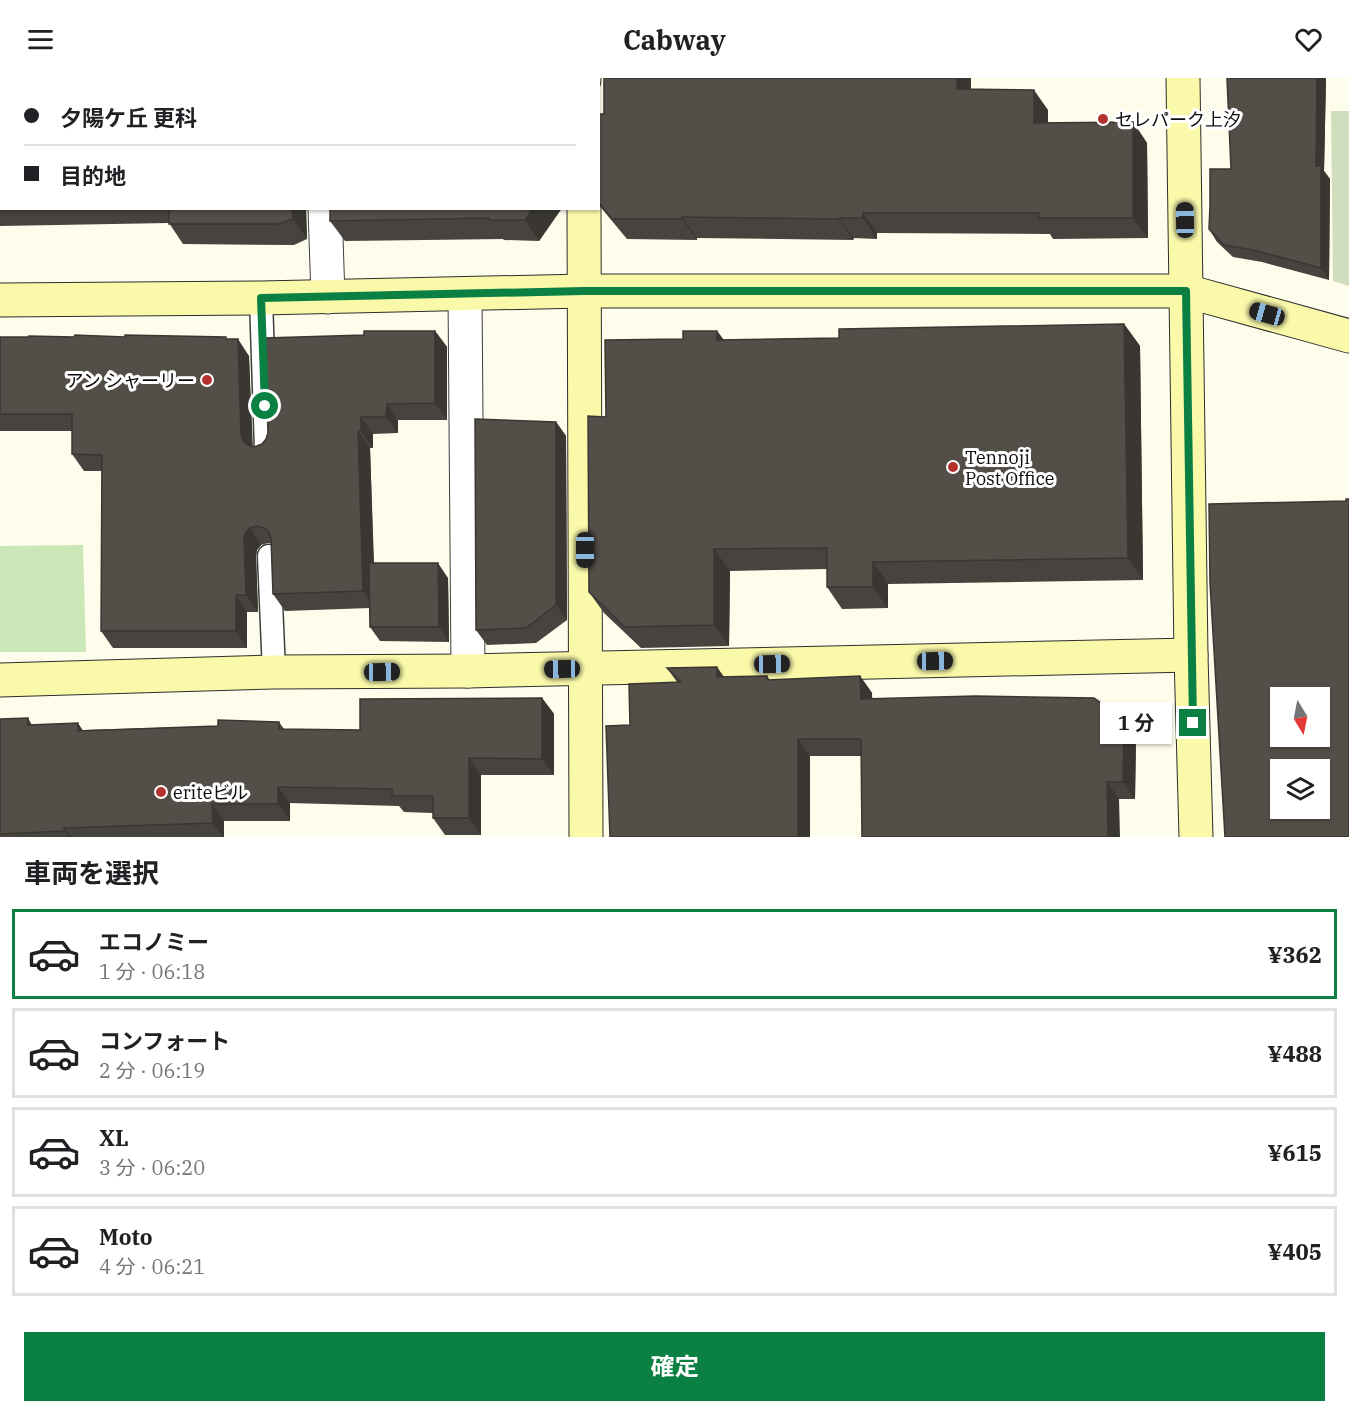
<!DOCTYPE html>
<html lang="ja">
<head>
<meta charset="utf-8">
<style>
	body { margin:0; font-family:"IBM Plex Serif","Noto Sans JP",serif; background:#f2f2f2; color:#202124; height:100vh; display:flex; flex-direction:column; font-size:22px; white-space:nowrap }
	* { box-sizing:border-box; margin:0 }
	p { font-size:20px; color:#757577 }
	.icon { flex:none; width:33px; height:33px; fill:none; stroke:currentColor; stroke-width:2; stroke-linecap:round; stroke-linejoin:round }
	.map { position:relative; height:759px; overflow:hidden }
	.panel { display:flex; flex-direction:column; background:#fff; flex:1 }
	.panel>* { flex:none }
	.banner { position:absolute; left:0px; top:0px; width:600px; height:132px; box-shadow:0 2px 4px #0004; display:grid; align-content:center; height:132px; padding:0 24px; background:#fff }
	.needle { width:39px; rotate:170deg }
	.buttons { position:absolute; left:1270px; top:609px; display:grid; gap:12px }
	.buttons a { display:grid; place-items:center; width:60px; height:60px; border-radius:0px; background:#fff; box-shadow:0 2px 4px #0004; font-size:30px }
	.end { position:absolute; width:27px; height:27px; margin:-14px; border:8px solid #0b8043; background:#fff; box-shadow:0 0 0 3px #fff }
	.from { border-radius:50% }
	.bubble { position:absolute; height:42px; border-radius:0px; background:#fff; box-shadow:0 2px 4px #0004; font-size:20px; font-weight:700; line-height:42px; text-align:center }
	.car { position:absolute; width:18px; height:36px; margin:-18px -9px; border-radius:8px; box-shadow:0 0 4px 2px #0007; background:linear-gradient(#222 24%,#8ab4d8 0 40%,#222 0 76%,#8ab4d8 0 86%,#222 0) }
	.banner b { display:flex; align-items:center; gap:21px; height:57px; font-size:22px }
	.banner b+b { border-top:2px solid #e0e0e0 }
	.banner i { width:15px; height:15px; background:#202124 }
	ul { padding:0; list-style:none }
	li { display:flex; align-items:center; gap:18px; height:90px; margin:0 12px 9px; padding:0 12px; border:3px solid #e0e0e0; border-radius:0px }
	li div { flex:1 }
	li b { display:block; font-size:22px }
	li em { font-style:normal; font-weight:700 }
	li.active { border-color:#0b8043 }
	li>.icon { width:54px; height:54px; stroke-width:1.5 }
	h2 { padding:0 24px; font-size:27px; line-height:72px }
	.button { display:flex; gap:12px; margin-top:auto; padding:12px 24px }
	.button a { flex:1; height:69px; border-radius:0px; background:#0b8043; color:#fff; font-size:24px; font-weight:700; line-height:69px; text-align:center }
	header { display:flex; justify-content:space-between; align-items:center; height:78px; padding:0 24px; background:#fff; font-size:27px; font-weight:700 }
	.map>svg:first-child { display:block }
</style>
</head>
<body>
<header><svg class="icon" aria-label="menu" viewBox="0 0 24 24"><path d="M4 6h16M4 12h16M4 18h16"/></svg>Cabway<svg class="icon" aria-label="heart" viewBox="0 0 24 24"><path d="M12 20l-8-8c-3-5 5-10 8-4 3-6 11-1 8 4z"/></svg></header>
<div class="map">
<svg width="1349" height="759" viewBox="0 0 1349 759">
	<rect width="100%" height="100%" fill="#fefceb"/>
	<polygon fill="#cbe6b7" points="83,467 86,574 0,574 0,468"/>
	<polygon fill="#d0debe" points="1331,33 1349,33 1349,208 1333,203"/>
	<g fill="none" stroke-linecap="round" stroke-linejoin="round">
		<defs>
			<g id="lane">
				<polyline points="261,220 266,372"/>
				<polyline points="269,478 274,594"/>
			</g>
			<g id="street">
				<polyline points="322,0 322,2"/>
				<polyline points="325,130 328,219"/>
				<polyline points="465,216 468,593"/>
			</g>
			<g id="secondary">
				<polyline points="584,0 584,2"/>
				<polyline points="1183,0 1191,577 1196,759"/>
				<polyline points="584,130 586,759"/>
				<polyline points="0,222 261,220 584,213 1186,213 1349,258"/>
				<polyline points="0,602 274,594 468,593 1191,577"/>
			</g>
		</defs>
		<use href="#lane" stroke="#3e3e3e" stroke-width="25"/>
		<use href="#street" stroke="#3e3e3e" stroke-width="35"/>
		<use href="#secondary" stroke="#2d2d2d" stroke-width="35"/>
		<use href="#lane" stroke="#fff" stroke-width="22"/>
		<use href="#street" stroke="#fff" stroke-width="33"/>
		<use href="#secondary" stroke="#faf9aa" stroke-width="33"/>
	</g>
	<g fill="#47433e">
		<polygon points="0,0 222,0 222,2 2,2 2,130 306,130 307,161 294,167 183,166 169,145 0,148"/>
		<polygon points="604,0 971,0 971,11 1048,32 1048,45 1133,44 1147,65 1148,160 1053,161 1050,156 877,155 877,161 854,160 853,162 697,160 697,162 627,161 598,126 598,36 604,36"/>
		<polygon points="1227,0 1326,0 1324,93 1330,101 1329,202 1262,184 1233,179 1217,164 1209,151 1231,91"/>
		<polygon points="562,130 539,163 504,162 503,161 345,163 330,143"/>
		<polygon points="1124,246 1140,268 1143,502 888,506 888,530 842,531 827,509 827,491 730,493 729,568 641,570 604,535 589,514 606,339 683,261 717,253 724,262 839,260"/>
		<polygon points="435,253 447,269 447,342 398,342 398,355 373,356 373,370 370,370 374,485 448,500 449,564 380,563 370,549 370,530 285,533 273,516 271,465 268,465 261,467 257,472 256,478 258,534 247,534 247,570 113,570 101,553 102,393 84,393 72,376 72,353 0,353 0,259 74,259 227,261 249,278 252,368 254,369 262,366 364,257"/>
		<polygon points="556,344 566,358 567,542 536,565 487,567 476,552"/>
		<polygon points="667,590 724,599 767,598 770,602 860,598 872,615 872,620 1136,658 1135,721 1119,721 861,678 810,678 630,647 677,604"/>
		<polygon points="542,620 554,636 554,697 481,697 481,757 445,757 433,740 433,735 404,734 399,728 290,725 290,743 224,743 224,759 0,759 0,641 28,640 32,647 83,652 218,648 279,644 284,651 360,652"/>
	</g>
	<g fill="#3a3732">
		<rect x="208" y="0" width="14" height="2"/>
		<rect x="503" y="0" width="15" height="2"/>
		<polygon points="957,0 971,0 971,32 957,11"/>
		<polygon points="1317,0 1326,0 1324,93 1330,101 1329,202 1321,190 1316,88"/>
		<polygon points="1034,12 1048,32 1048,66 1034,45"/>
		<polygon points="1133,44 1147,65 1148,160 1133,140"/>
		<polygon points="292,130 306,130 307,161 293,141"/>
		<polygon points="533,130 562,130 539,163 525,142"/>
		<polygon points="863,135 877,155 877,161 863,140"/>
		<polygon points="682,139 697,160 697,162 682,141"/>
		<polygon points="839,140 854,160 853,162 839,141"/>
		<polygon points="1124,246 1140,268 1143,502 1128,480"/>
		<polygon points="435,253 447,269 447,342 435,325"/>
		<polygon points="717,253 732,274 717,262"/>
		<polygon points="238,261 249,278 253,372 243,363 241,356"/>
		<polygon points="387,326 398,342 398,355 386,339"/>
		<polygon points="361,339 373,356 373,370 361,353"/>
		<polygon points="556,344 566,358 567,542 556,527"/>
		<polygon points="358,353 370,370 375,530 363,513"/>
		<polygon points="250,450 261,467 257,472 256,478 258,534 246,517 244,461 245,455"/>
		<polygon points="714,471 730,493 729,568 714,547"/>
		<polygon points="873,484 888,506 888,530 873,509"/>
		<polygon points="438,485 448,500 449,564 439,549"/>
		<polygon points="236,517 247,534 247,570 236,553"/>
		<polygon points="717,589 729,606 717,599"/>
		<polygon points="860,598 872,615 873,638 861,621"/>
		<polygon points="542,620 554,636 554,697 542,681"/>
		<polygon points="1124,641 1136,658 1135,721 1123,704"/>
		<polygon points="78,645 89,662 78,653"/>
		<polygon points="798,661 810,678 810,759 798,759"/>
		<polygon points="469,680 481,697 481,757 469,740"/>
		<polygon points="1107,704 1119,721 1120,759 1108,759"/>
		<polygon points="278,709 290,725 290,743 278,726"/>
		<polygon points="212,726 224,743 224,759 223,759 213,745"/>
		<polygon points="64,750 71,759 69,759 65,753"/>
	</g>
	<g fill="#534e48" stroke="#3a3732" stroke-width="1.5" fill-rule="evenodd">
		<polygon points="0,0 208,0 208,2 2,2 2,127 0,127"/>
		<rect x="373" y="0" width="130" height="2"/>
		<polygon points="604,0 957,0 957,11 1034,12 1034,45 1133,44 1133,140 1039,140 1039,135 863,135 863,140 839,140 839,141 682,139 682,141 612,141 598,124 598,36 604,36"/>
		<polygon points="1227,0 1317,0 1316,88 1321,88 1321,190 1253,172 1224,167 1209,151 1210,128 1210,91 1231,91"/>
		<polygon points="169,130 292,130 293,141 279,146 169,146"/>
		<polygon points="330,130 533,130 525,142 489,142 489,140 330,143"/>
		<polygon points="1124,246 1128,480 873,484 873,509 827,509 827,470 714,471 714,547 625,549 589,514 588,338 606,339 605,262 683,261 683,253 717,253 717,262 839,260 839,251"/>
		<polygon points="364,253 435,253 435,325 387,326 386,339 361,339 361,353 358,353 363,513 273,516 271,460 268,453 264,450 256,448 250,450 245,455 244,461 246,517 236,517 236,553 101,553 102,377 72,376 72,336 0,336 0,259 29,259 29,258 74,259 75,257 125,259 125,257 226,259 226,261 238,261 241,356 243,363 248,367 254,369 262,366 266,361 268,355 265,260 364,257"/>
		<polygon points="475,341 556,344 556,527 526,550 476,552"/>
		<path d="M1346,421h3v338h-124l-15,-254 -1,-79 137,-3zM1281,620h39v38h-39zM1281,692h39v38h-39z"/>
		<polygon points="369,485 438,485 439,549 370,549"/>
		<polygon points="717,589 717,599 767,598 767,602 860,598 861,621 976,618 1094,620 1124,641 1123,704 1107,704 1108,759 862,759 861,661 798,661 798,759 610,759 606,648 630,647 629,606 681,604 667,590"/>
		<polygon points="542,620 542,681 469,680 469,740 433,740 433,718 392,718 392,711 278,709 278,726 212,726 213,745 64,750 65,753 0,756 0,641 28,640 28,647 78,645 78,653 218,648 218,642 279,644 279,651 360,652 360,621"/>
	</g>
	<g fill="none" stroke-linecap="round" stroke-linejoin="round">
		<polyline stroke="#0b8043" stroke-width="8" points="265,328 261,220 584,213 1186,213 1193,645"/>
	</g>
	<g fill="#b3332c" stroke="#fff" stroke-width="2">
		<circle cx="1103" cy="41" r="6"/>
		<circle cx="207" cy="302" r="6"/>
		<circle cx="953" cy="389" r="6"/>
		<circle cx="161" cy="714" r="6"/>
	</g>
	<g text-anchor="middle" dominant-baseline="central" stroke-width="6" stroke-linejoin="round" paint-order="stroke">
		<g font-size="18" fill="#0b0b0b" stroke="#fff" text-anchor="start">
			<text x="1115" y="41">セレパーク上汐</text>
			<text x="195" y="302" text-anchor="end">アン シャーリー</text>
			<text x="965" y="379">Tennoji<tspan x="965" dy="21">Post Office</tspan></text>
			<text x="173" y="714">eriteビル</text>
		</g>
	</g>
</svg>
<div class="buttons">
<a><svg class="needle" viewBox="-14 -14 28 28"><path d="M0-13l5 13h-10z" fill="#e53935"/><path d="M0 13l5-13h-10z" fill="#757577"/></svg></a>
<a><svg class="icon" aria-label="layers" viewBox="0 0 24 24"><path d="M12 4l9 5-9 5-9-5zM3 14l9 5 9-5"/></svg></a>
</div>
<i class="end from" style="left:265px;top:328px"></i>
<i class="end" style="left:1193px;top:645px"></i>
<div class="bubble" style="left:1100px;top:624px;width:72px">1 分</div>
<i class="car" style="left:1185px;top:142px;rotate:359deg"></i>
<i class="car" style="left:1267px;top:236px;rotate:286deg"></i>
<i class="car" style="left:585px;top:472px;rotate:180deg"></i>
<i class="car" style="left:935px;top:583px;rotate:89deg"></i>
<i class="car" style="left:772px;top:586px;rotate:89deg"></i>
<i class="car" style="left:562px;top:591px;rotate:269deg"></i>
<i class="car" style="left:382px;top:594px;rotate:89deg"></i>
<div class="banner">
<b><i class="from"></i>夕陽ケ丘 更科</b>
<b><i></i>目的地</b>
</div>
</div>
<section class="panel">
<h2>車両を選択</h2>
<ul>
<li class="active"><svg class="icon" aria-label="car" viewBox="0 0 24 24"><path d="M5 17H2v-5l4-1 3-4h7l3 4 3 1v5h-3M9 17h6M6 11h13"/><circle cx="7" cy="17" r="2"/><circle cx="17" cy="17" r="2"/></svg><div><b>エコノミー</b><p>1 分 · 06:18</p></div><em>¥362</em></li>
<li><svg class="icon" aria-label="car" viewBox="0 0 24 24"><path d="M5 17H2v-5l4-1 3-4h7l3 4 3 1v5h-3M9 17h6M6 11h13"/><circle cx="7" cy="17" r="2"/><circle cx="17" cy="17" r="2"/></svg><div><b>コンフォート</b><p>2 分 · 06:19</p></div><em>¥488</em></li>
<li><svg class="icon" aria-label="car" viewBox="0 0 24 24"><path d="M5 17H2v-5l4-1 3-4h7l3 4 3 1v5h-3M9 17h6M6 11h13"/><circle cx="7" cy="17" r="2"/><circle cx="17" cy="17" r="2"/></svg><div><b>XL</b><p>3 分 · 06:20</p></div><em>¥615</em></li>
<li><svg class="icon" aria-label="car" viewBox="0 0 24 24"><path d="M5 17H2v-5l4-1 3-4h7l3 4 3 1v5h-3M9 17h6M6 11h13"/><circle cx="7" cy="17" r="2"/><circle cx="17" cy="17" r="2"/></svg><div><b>Moto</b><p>4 分 · 06:21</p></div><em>¥405</em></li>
</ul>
<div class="button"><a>確定</a></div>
</section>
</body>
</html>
